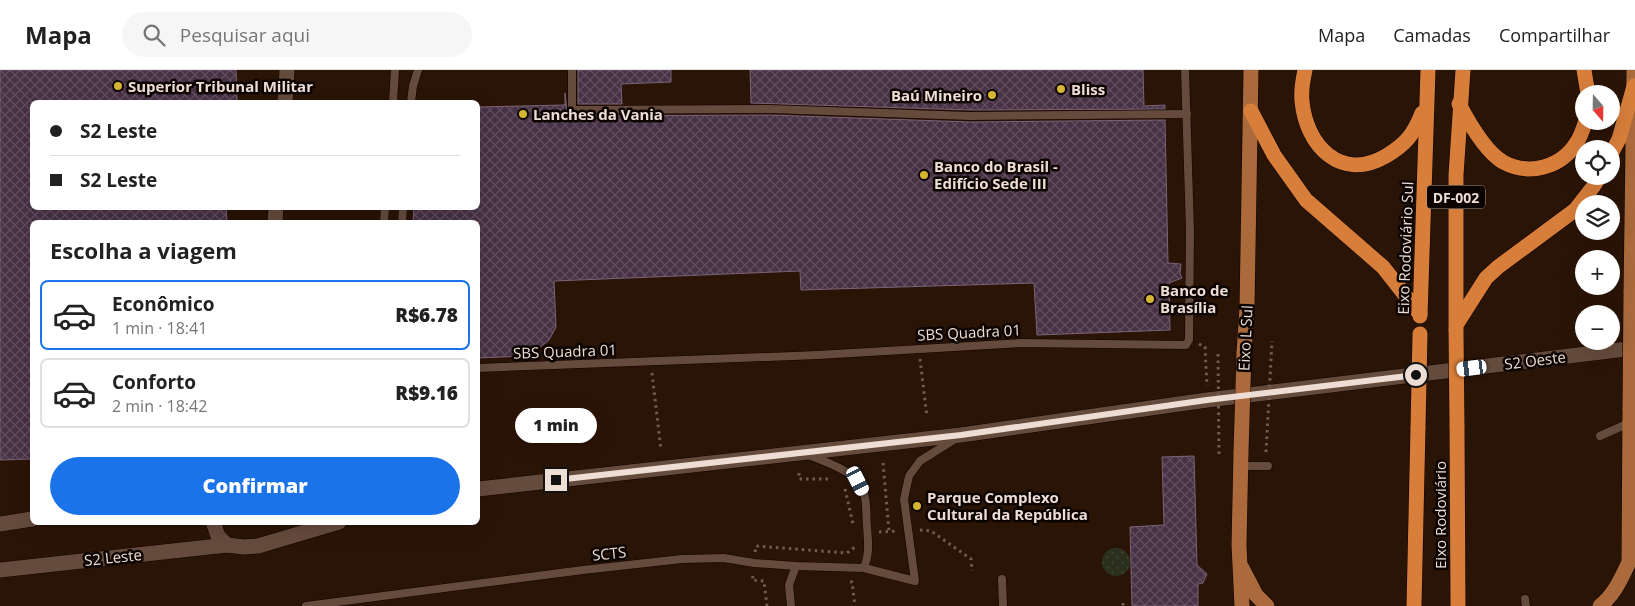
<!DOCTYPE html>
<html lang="pt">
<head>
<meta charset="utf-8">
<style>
	body { margin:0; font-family:"Open Sans",sans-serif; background:#f6f6f6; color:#222; height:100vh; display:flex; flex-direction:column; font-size:19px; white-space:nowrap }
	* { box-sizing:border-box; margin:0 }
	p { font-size:16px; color:#767676 }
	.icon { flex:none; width:28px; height:28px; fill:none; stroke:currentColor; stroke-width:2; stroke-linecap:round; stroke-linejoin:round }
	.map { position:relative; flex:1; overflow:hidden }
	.sheet { position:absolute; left:30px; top:150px; width:450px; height:305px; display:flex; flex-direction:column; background:#fff; border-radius:8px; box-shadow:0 5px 20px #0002 }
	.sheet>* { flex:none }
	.top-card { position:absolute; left:30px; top:30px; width:450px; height:110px; border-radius:8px; box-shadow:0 5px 20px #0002; display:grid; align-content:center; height:110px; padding:0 20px; background:#fff }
	.needle { width:32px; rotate:160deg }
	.buttons { position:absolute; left:1575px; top:15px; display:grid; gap:10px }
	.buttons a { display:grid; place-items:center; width:45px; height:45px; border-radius:50%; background:#fff; box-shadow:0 5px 20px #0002; font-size:25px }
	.end { position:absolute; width:22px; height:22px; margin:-11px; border:6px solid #edddd4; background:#111; box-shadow:0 0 0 2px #111 }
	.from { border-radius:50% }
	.bubble { position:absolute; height:35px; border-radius:18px; background:#fff; box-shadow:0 5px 20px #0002; font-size:16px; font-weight:800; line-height:35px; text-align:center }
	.car { position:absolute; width:15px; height:30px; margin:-15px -8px; border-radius:6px; box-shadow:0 0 4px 1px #0007; background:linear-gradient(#fff 24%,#345 0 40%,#fff 0 76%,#345 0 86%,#fff 0) }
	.top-card b { display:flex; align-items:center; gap:18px; height:48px; font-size:19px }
	.top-card b+b { border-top:1px solid #e0e0e0 }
	.top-card i { width:12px; height:12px; background:#222 }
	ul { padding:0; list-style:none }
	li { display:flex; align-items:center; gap:15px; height:70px; margin:0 10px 8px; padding:0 10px; border:2px solid #e0e0e0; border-radius:8px }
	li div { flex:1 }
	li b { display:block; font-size:19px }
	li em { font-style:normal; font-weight:800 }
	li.on { border-color:#1a73e8 }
	li>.icon { width:45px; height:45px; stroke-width:1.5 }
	h2 { padding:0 20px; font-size:22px; line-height:60px }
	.primary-button { display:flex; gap:10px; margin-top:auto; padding:10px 20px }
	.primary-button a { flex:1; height:58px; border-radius:30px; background:#1a73e8; color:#fff; font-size:20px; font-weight:800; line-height:58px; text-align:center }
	header { display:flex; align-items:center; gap:30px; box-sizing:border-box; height:70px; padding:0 25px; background:#fff; border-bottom:1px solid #e0e0e0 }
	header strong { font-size:24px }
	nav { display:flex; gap:28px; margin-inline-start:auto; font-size:18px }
	.search { width:350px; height:45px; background:#f6f6f6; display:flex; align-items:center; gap:12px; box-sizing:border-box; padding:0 18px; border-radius:28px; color:#767676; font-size:19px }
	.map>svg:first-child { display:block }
</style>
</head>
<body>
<header>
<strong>Mapa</strong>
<div class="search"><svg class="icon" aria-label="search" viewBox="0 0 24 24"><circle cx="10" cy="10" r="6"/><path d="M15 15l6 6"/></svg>Pesquisar aqui</div>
<nav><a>Mapa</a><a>Camadas</a><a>Compartilhar</a></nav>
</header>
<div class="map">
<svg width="1635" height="536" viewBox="0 0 1635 536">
	<defs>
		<pattern id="grass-dots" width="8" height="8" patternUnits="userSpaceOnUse" patternTransform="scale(1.25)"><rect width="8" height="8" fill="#2b2f1e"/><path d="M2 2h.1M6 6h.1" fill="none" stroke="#404333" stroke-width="1.8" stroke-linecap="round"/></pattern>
		<pattern id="building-cross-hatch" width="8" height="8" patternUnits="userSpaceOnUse" patternTransform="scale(1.25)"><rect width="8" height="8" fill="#473145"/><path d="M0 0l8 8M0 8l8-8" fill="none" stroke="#624e5f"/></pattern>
	</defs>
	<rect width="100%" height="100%" fill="#2a1406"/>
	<circle fill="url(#grass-dots)" cx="1116" cy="492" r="14"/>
	<g fill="url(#building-cross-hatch)" stroke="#7a6377">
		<polygon points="0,0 236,0 237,32 32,32 32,138 226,138 227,152 32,152 32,389 0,390"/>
		<polygon points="578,0 671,0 671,12 621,14 622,34 578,34"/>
		<polygon points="750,0 1143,0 1144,36 1165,35 1165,39 970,40 751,33"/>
		<polygon points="565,23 567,42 572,46 770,45 970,52 1165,50 1168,193 1181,194 1180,203 1182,208 1169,213 1170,260 1037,265 1034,213 801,220 800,201 554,211 556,257 549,270 538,279 525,286 478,288 478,152 413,152 414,138 478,138 478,37 565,35"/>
		<polygon points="1194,386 1197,495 1207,504 1203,513 1198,514 1198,536 1132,536 1130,457 1164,455 1162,387"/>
	</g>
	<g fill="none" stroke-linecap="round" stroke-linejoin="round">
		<defs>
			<g id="lane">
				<polyline points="572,0 572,40 770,39 970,46 1187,44"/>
				<polyline points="393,32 395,0"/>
				<polyline points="411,32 413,16 418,0"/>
				<polyline points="384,152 385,138"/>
				<polyline points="402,152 403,138"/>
				<polyline points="478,298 818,285 1021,273 1186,275 1189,270 1190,161 1185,0"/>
				<polyline points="1600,366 1629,353"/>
				<path d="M809,385c21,9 52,17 56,43 2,9 1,19 2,28 1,16 3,27 -3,42"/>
				<polyline points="1241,396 1268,396"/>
				<polyline points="1002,509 1003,536"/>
				<polyline points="1525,529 1526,536"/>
				<polyline points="306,536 583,500 682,489 724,488 754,493 796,496 864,498 915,511 904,429 909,406 920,391 955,369"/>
				<polyline points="791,536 789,515 796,496"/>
			</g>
			<g id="secondary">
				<polyline points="285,32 287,0"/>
				<polyline points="275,152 276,138"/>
				<polyline points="478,419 961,365 1207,330 1635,278"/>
				<polyline points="213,452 218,466 227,475"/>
				<polyline points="0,454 32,449"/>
				<polyline points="0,500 227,475 244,477 258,476 339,452"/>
			</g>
			<g id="primary">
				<polyline points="1631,223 1634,0"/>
				<polyline points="1244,283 1247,238 1251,0"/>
				<polyline points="1241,382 1239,475 1242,536"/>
				<polyline points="1242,498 1256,525 1267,536"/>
				<path d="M1600,536c14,-11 21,-27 29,-44l1,-154"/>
			</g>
			<g id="highway">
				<path d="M1305,0c-2,9 -4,21 -3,31 4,45 39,81 84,55 20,-12 28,-22 36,-43"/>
				<polyline points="1584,0 1588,24"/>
				<path d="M1459,34c9,17 27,48 44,58 26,14 58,6 74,-20 4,-6 6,-14 9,-21"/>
				<polyline points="1251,41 1274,85 1306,130 1383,197 1420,244"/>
				<polyline points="1611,84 1619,69 1634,16"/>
				<polyline points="1420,246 1428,0"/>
				<polyline points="1458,252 1486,208 1498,197 1575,140 1593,117 1600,106"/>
				<polyline points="1456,261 1456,105 1463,0"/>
				<polyline points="1457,355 1458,536"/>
				<polyline points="1414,536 1418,357"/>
			</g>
		</defs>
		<use href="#lane" stroke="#110200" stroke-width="9"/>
		<use href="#secondary" stroke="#110200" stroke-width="16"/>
		<use href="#primary" stroke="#110200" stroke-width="16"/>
		<use href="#highway" stroke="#110200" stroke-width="16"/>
		<g stroke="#705c50" stroke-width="3" stroke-dasharray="2.5 4" stroke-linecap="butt">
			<polyline points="1199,274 1205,277 1207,316"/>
			<polyline points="920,289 927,347"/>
			<polyline points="652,303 661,380"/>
			<polyline points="883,393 889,461"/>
			<polyline points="799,403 799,409 832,409"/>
			<polyline points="845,419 853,454"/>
			<polyline points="920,460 931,461 971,489 972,501"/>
			<polyline points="879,462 898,461"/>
			<polyline points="755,482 756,476 847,483 855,477"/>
			<polyline points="753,506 752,510 764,511 767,536"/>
			<polyline points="850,512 852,512 855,536"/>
			<polyline points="1123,533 1123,536"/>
		</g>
		<use href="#lane" stroke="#654b3c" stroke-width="8"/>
		<use href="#secondary" stroke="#654b3c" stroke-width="15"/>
		<use href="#primary" stroke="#aa6a3b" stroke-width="15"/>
		<use href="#highway" stroke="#d87e3b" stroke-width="15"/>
		<defs>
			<g id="primary-bridge">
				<polyline points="1630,338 1631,223"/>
				<polyline points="1241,382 1244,283"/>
			</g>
			<g id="highway-bridge">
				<polyline points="1456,261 1457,355"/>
				<polyline points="1418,357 1420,264"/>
			</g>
		</defs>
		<use href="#primary-bridge" stroke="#110200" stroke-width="16" stroke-linecap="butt"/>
		<use href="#highway-bridge" stroke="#110200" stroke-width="16" stroke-linecap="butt"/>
		<g stroke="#705c50" stroke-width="3" stroke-dasharray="2.5 4" stroke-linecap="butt">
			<polyline points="1218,284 1219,386"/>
			<polyline points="1266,382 1272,271"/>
		</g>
		<use href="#primary-bridge" stroke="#aa6a3b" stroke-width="15"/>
		<use href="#highway-bridge" stroke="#d87e3b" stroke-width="15"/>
	</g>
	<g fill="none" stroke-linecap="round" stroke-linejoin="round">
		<polyline stroke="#edddd4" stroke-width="6" points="556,410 961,365 1207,330 1416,305"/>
	</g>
	<g fill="#d5b534" stroke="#0c0401" stroke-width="2">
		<circle cx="118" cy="16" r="5"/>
		<circle cx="1061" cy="19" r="5"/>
		<circle cx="992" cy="25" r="5"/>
		<circle cx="523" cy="44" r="5"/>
		<circle cx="924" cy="105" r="5"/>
		<circle cx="1150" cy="229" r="5"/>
		<circle cx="917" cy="436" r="5"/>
	</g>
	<g text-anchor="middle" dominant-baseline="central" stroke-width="5" stroke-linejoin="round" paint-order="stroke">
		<rect fill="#0c0401" stroke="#aa9c95" stroke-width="1" x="1427" y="115.5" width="58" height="23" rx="4"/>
		<g font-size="14" font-weight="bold" fill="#edddd4">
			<text x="1456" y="127">DF-002</text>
		</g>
		<g font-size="15" font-weight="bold" fill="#edddd4" stroke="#0c0401" text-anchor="start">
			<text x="128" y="16">Superior Tribunal Militar</text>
			<text x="1071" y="19">Bliss</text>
			<text x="982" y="25" text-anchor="end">Baú Mineiro</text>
			<text x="533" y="44">Lanches da Vania</text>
			<text x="934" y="96">Banco do Brasil -<tspan x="934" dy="17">Edifício Sede III</tspan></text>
			<text x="1160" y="220">Banco de<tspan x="1160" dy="17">Brasília</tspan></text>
			<text x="927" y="427">Parque Complexo<tspan x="927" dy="17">Cultural da República</tspan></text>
		</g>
		<g font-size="15" fill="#edddd4" stroke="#0c0401">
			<text transform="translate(1405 178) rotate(-88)">Eixo Rodoviário Sul</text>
			<text transform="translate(969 262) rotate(-3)">SBS Quadra 01</text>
			<text transform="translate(1245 268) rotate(-87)">Eixo L Sul</text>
			<text transform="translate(565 281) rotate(-2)">SBS Quadra 01</text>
			<text transform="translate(1535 290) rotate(-7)">S2 Oeste</text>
			<text transform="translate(1440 445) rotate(-90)">Eixo Rodoviário</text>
			<text transform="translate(609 483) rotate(-6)">SCTS</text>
			<text transform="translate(113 487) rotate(-6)">S2 Leste</text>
		</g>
	</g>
</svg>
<div class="buttons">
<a><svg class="needle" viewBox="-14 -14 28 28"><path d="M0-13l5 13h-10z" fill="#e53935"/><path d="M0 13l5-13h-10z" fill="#767676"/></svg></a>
<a><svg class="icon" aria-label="locate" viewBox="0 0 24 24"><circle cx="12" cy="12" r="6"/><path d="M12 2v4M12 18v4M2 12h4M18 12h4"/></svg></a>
<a><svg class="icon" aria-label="layers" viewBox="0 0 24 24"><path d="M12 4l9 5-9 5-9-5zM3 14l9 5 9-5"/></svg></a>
<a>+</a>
<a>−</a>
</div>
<i class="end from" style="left:1416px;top:305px"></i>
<i class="end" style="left:556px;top:410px"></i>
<div class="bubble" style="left:515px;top:338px;width:82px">1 min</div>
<i class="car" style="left:1472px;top:298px;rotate:263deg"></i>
<i class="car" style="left:858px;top:411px;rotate:153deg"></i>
<div class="top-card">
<b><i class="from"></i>S2 Leste</b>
<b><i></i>S2 Leste</b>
</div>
<section class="sheet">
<h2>Escolha a viagem</h2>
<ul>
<li class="on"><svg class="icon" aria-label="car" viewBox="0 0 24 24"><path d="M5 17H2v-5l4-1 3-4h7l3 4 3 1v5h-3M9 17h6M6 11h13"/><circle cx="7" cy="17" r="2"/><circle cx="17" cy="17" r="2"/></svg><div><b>Econômico</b><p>1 min · 18:41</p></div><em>R$6.78</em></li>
<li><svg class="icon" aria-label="car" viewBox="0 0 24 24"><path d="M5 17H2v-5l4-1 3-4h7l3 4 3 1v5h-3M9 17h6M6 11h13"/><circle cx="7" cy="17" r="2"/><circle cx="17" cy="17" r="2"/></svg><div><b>Conforto</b><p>2 min · 18:42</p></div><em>R$9.16</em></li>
</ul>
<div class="primary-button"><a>Confirmar</a></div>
</section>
</div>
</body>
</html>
